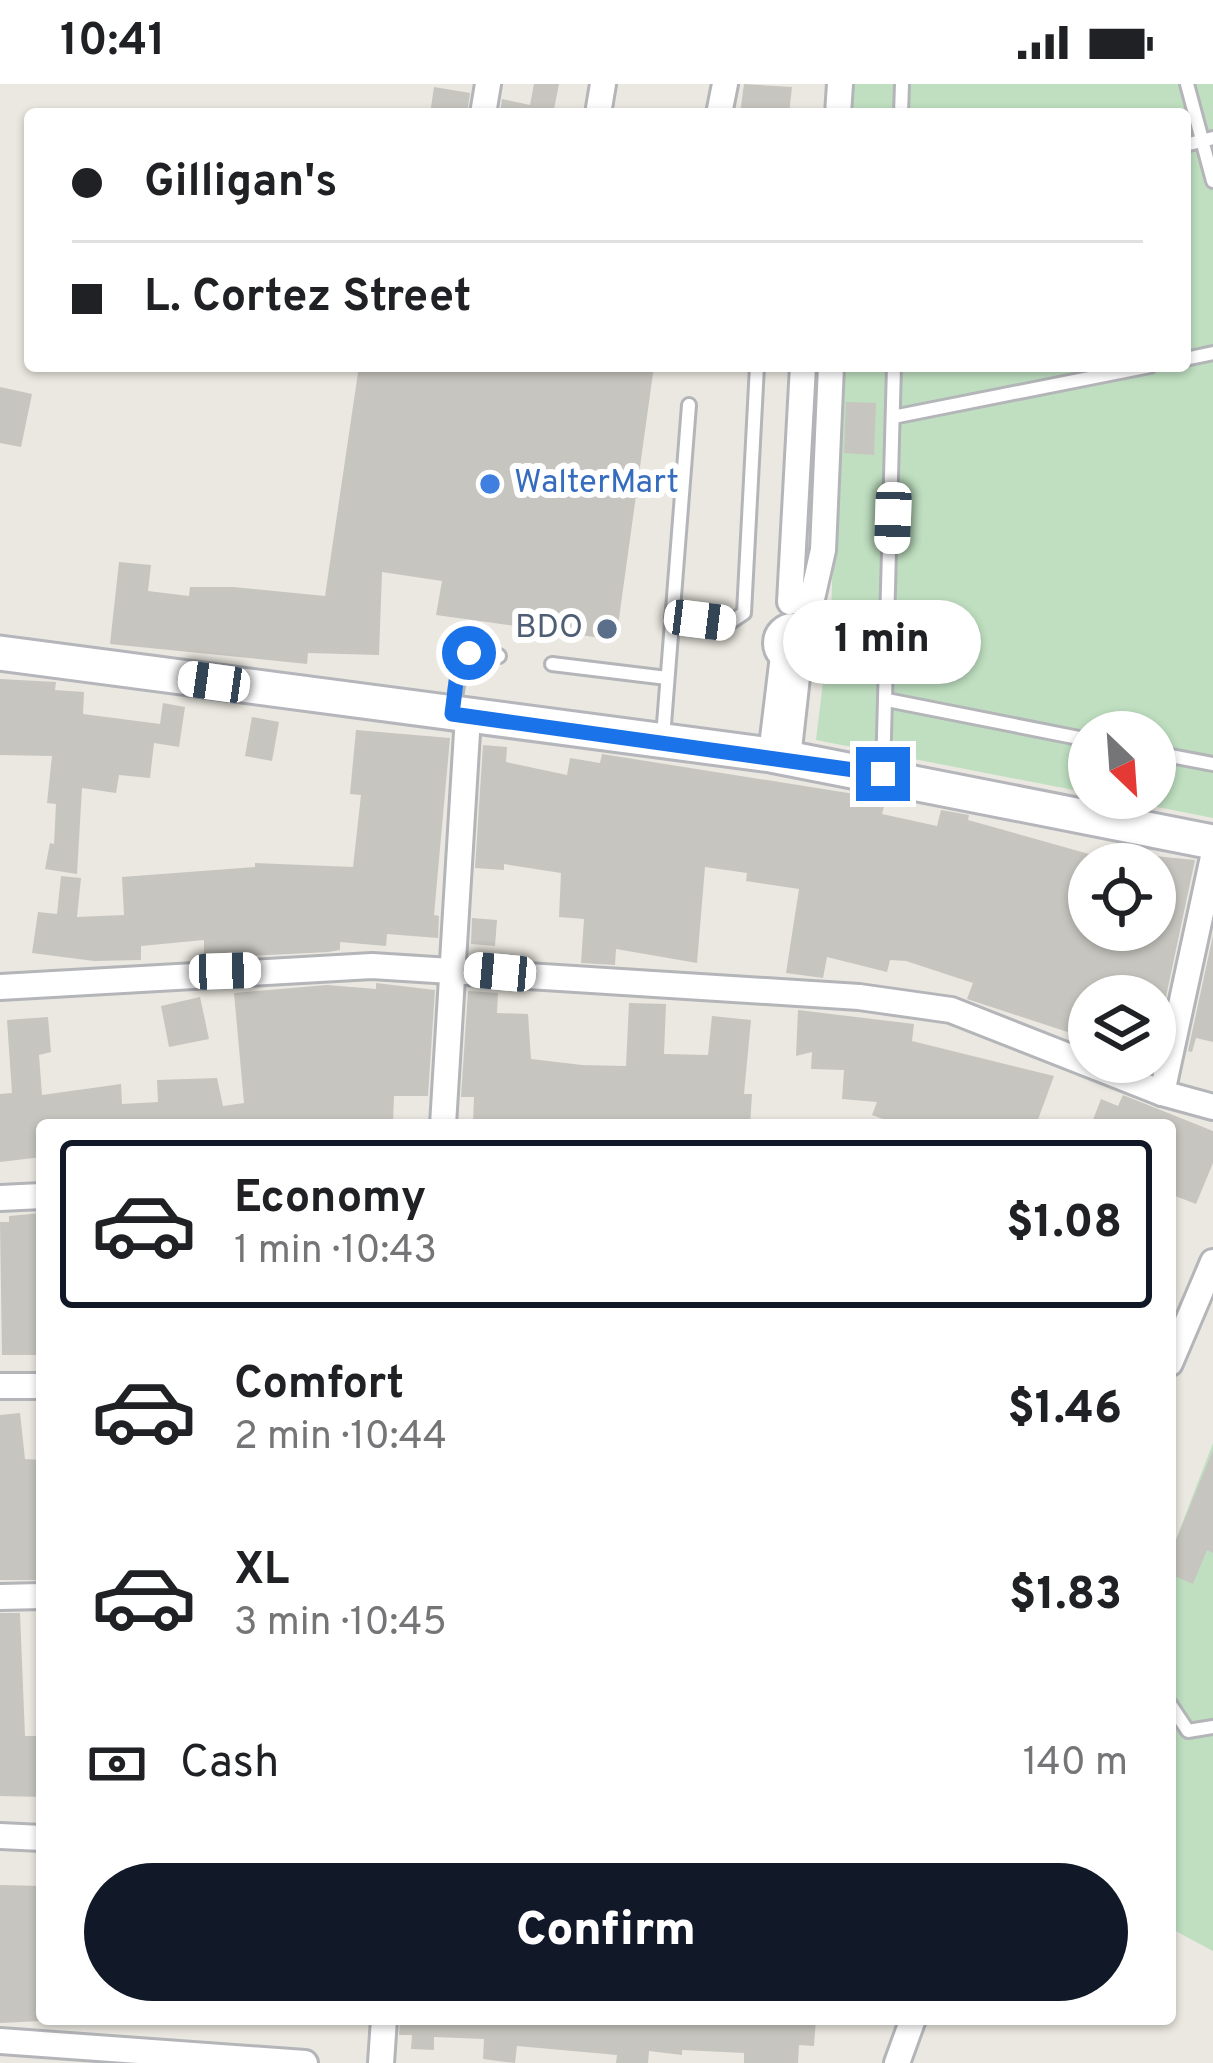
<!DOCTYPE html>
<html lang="en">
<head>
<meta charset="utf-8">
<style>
	body { margin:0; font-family:Overpass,sans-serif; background:#f2f2f2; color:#202124; height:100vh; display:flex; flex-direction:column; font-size:45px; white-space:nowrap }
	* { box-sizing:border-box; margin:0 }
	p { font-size:39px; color:#757577 }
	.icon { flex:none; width:66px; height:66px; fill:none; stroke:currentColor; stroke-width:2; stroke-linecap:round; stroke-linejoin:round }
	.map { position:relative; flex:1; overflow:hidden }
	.side { position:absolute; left:36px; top:1035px; width:1140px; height:906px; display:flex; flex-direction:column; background:#fff; border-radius:12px; box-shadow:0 3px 9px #0004 }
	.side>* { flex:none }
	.banner { position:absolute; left:24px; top:24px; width:1167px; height:264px; border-radius:12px; box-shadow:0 3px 9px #0004; display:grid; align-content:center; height:264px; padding:0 48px; background:#fff }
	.needle { width:78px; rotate:155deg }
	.tools { position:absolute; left:1068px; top:627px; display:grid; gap:24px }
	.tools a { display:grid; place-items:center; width:108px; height:108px; border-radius:50%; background:#fff; box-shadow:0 3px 9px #0004; font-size:60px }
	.end { position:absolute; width:54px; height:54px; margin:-27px; border:15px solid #1a73e8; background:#fff; box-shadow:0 0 0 6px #fff }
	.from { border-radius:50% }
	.bubble { position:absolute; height:84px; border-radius:42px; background:#fff; box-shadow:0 3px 9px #0004; font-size:39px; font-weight:800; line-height:84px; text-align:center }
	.car { position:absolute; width:36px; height:72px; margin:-36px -18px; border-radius:15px; box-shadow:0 0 9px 3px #0007; background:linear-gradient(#fff 24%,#345 0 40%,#fff 0 76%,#345 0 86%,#fff 0) }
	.banner b { display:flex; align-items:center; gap:42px; height:114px; font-size:45px }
	.banner b+b { border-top:3px solid #e0e0e0 }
	.banner i { width:30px; height:30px; background:#202124 }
	ul { padding:21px 0 0; list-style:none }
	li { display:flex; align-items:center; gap:36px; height:168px; margin:0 24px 18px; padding:0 24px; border:6px solid transparent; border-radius:12px }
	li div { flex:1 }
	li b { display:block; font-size:45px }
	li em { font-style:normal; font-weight:800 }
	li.on { border-color:#111827 }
	li>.icon { width:108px; height:108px; stroke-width:1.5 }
	.pay { display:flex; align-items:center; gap:30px; height:132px; padding:0 48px; font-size:45px }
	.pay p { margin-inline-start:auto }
	.button { display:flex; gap:24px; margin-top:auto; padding:24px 48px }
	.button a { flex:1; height:138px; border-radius:72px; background:#111827; color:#fff; font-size:48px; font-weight:800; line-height:138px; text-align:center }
	.status { display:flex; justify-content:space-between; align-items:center; height:84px; padding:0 60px; background:#fff; direction:ltr }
	.status svg { height:33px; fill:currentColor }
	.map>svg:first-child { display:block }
</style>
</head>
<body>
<div class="status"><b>10:41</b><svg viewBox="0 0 49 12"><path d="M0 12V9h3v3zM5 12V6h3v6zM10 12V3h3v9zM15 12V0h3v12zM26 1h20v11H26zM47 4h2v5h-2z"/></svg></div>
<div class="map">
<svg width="1213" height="1979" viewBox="0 0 1213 1979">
	<rect width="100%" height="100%" fill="#eae8e0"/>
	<g fill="#bfdfc0">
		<polygon points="848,0 1213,0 1213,734 1112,714 1155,714 1155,648 1089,648 1089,709 816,656 831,532 839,282 1185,282 1185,30 847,30"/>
		<polygon points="1213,1359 1213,1867 1170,1844 1170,1471"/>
	</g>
	<g fill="#c7c5bf">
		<polygon points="534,0 559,0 553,30 500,30 502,15 530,21"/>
		<polygon points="744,0 792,3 789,30 740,30"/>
		<polygon points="434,3 470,9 467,30 430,30"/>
		<polygon points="359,282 654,282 616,556 436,531 442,497 382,488 379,571 308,569 307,580 110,560 119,478 151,481 148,507 189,512 190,503 233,503 325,512"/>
		<polygon points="0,303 32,310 21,363 0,359"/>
		<polygon points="846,318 876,319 874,371 844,369"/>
		<polygon points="0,595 56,598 55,606 84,608 83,630 160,640 163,619 185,623 179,663 154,659 150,694 119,691 116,709 82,704 77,790 45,785 50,759 54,760 56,720 47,719 52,672 0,671"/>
		<polygon points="252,633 279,638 272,677 245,672"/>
		<polygon points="356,646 450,654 434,831 439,832 438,854 387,850 386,862 340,858 340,866 328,868 250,872 204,872 204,856 141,862 141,876 94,877 32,869 38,828 57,830 61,792 81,794 77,833 124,831 122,793 255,783 255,779 353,783 361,711 350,710"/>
		<polygon points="483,661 507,663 506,678 567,691 570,674 600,679 602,670 886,715 882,730 937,742 941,726 969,731 968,736 1089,770 1089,846 1155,846 1155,772 1195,776 1156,960 1155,912 1089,912 1089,955 967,915 973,899 906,877 890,876 887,888 827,873 823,894 786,889 799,805 746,797 747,789 705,783 697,879 616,865 615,881 581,879 584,835 559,833 561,789 504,780 504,786 475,784"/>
		<polygon points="472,834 497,836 495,862 471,860"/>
		<polygon points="1213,851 1213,958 1196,954 1192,968 1188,967"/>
		<polygon points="376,899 435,906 428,1012 394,1012 393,1041 42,1041 42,1073 0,1078 0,1010 12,1009 7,936 48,933 51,968 39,971 42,1011 121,1000 122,1020 158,1018 157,996 217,994 223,1022 244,1019 234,909 327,901 376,905"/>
		<polygon points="468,907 498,909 497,929 528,930 531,975 582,981 626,982 629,919 666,920 664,970 708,971 712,932 751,936 744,1010 752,1010 750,1041 473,1041 474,1013 461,1013"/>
		<polygon points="200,913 209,955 169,963 161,922"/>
		<polygon points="798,926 914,940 912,957 1054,992 1036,1041 900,1041 872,1031 877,1018 842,1015 844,986 811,985 812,968 796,972"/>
		<polygon points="1123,1011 1213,1047 1213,1079 1196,1120 1170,1110 1170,1041 1091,1041 1101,1015 1118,1022"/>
		<polygon points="42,1129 42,1271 2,1271 0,1138 9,1138 9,1132"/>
		<polygon points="20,1329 25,1375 42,1376 42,1496 0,1496 0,1331"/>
		<polygon points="1213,1366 1213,1469 1207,1466 1193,1500 1170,1490 1170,1471"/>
		<polygon points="0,1529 20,1529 25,1652 42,1652 42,1713 0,1712"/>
		<polygon points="0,1801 42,1802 42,1937 0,1939"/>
		<polygon points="400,1935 816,1935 814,1962 799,1961 798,1979 744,1979 744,1969 682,1966 682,1971 649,1967 648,1979 616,1979 617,1971 517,1962 515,1979 483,1975 484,1955 434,1953 434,1966 411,1965 412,1951 399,1951"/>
	</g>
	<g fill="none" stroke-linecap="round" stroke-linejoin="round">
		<defs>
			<g id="service">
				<polyline points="1187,0 1213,97"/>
				<polyline points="901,30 902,0"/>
				<polyline points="1185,61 1213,54"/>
				<polyline points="1185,275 1213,269"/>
				<polyline points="893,333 1150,282"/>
				<polyline points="672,533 729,539 744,529 757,282"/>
				<polyline points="552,580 667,594"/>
				<polyline points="887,616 1089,656"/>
				<polyline points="453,626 462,570 499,572"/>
				<polyline points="663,653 689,321"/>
				<polyline points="1155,669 1213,680"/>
				<polyline points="883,689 894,282"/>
				<polyline points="1170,1620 1188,1647 1213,1643"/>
			</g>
			<g id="minor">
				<polyline points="483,30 488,0"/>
				<polyline points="598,30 603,0"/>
				<polyline points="719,30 725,0"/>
				<polyline points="838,30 840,0"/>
				<polyline points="790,518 803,282"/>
				<polyline points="811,519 823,466 831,282"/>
				<circle cx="793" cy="559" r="17"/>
				<polyline points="771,671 783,572"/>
				<polyline points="788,674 799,575"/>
				<polyline points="0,903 372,882 859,913 951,926 1162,1009 1213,1023"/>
				<polyline points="1162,1009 1213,773"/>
				<polyline points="443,1041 468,632"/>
				<polyline points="0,1114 42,1112"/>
				<polyline points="1170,1279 1213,1178"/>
				<polyline points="0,1302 42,1302"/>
				<polyline points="0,1513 42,1512"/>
				<polyline points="0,1752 42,1754"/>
				<polyline points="0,1957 305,1979"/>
				<polyline points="381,1979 384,1935"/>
				<polyline points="897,1979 913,1935"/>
			</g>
			<polyline id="secondary" points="0,569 771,671 1213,758"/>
		</defs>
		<use href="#service" stroke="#b3b5b9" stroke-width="18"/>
		<use href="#minor" stroke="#b3b5b9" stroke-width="30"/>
		<use href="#secondary" stroke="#b4b6bb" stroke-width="39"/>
		<use href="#service" stroke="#fff" stroke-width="12"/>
		<use href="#minor" stroke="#fff" stroke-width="24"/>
		<use href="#secondary" stroke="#fff" stroke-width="33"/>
	</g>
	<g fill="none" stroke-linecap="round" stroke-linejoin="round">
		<polyline stroke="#1a73e8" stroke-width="15" points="469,569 459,574 452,630 883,690"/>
	</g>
	<circle fill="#3f7fe0" stroke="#fff" stroke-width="4.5" cx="490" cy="400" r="12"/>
	<circle fill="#5c6f8a" stroke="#fff" stroke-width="4.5" cx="607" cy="545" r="12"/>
	<g text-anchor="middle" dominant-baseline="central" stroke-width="12" stroke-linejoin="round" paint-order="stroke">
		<g font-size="33" fill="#366cbe" stroke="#fff" text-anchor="start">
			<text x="514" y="400">WalterMart</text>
		</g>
		<g font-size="33" fill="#4e5e75" stroke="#fff" text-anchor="end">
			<text x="583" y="545">BDO</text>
		</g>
	</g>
</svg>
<div class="tools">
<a><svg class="needle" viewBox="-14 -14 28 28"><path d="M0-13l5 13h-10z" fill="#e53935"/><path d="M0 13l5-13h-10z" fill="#757577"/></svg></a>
<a><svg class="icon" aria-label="locate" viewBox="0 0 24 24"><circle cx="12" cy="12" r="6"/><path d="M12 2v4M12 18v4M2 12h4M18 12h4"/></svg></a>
<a><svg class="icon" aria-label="layers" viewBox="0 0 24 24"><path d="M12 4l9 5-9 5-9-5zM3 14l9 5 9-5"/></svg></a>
</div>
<i class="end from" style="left:469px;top:569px"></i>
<i class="end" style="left:883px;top:690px"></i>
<div class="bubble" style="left:783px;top:516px;width:198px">1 min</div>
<i class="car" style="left:893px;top:434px;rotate:182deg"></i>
<i class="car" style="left:700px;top:536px;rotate:97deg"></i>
<i class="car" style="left:214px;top:598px;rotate:278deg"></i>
<i class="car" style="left:225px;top:887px;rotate:88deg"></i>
<i class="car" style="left:500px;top:888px;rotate:275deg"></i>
<div class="banner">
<b><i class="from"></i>Gilligan's</b>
<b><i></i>L. Cortez Street</b>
</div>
<section class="side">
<ul>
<li class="on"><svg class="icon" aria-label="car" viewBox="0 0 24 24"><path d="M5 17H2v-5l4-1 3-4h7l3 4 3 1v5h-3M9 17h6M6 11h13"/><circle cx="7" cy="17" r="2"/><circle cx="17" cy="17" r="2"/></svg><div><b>Economy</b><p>1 min · 10:43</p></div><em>$1.08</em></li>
<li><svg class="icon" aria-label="car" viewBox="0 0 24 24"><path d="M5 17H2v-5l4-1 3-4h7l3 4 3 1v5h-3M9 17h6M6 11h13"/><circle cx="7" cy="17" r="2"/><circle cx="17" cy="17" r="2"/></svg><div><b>Comfort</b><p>2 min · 10:44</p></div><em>$1.46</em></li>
<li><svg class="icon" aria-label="car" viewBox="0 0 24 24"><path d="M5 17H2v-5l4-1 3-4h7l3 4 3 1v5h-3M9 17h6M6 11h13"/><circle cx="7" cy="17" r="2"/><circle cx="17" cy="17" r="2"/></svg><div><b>XL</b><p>3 min · 10:45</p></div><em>$1.83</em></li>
</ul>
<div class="pay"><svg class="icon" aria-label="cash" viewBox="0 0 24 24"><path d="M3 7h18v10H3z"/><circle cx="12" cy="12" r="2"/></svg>Cash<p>140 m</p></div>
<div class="button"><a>Confirm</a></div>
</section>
</div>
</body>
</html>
